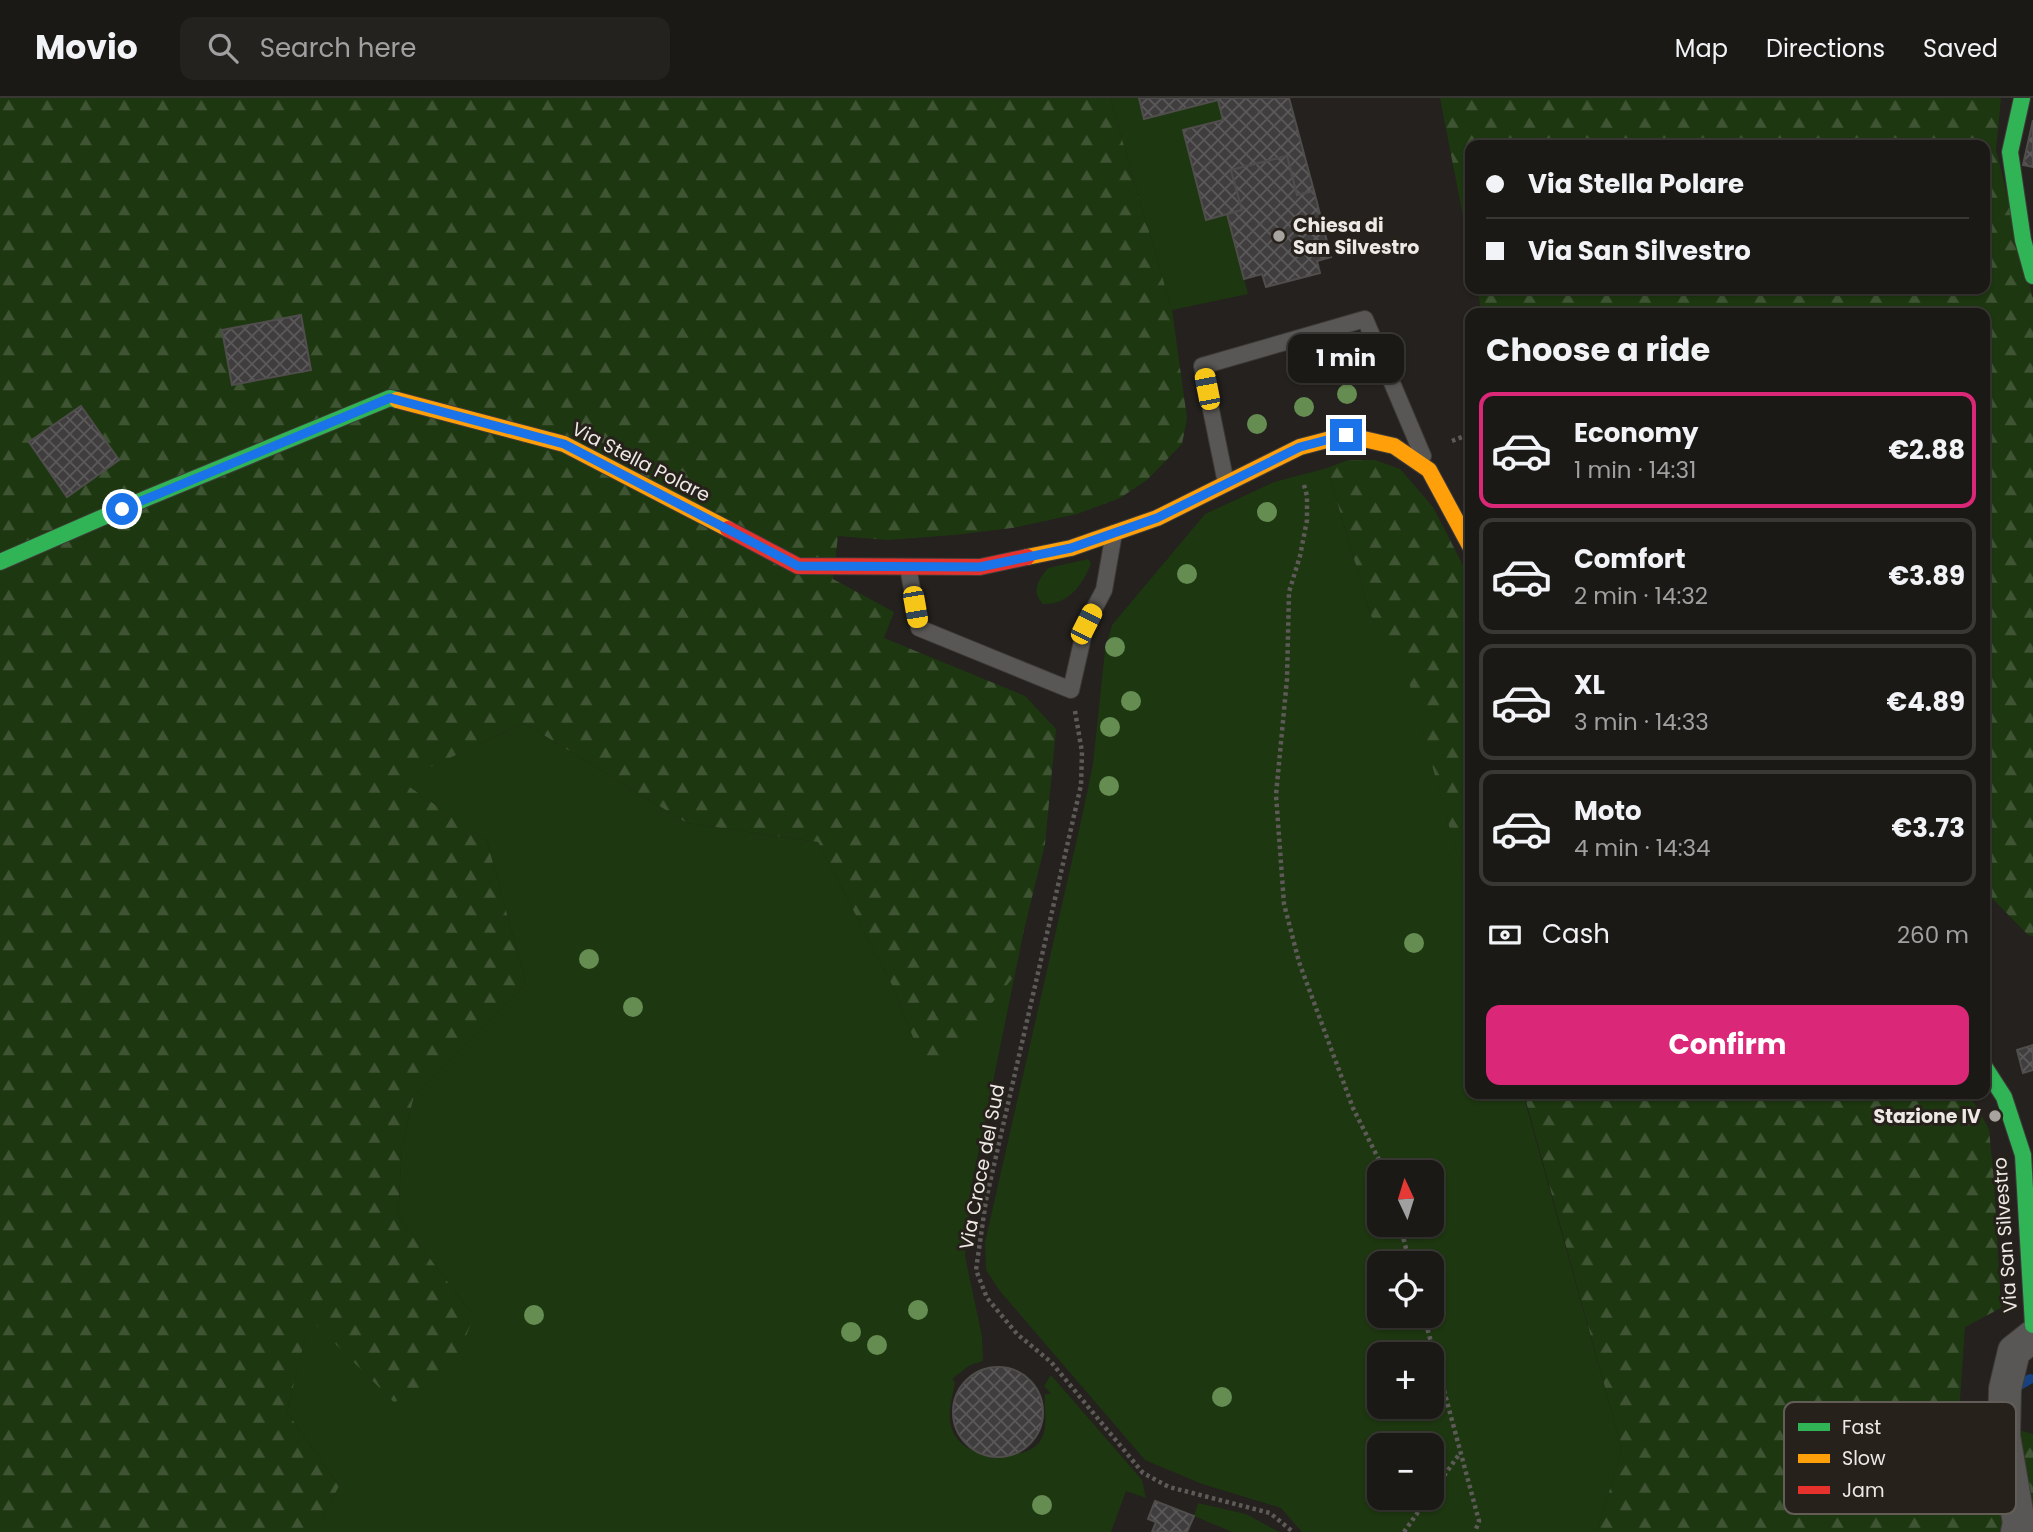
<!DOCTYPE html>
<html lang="en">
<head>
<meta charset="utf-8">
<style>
	body { margin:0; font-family:Poppins,sans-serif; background:#24221f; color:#f1f3f6; height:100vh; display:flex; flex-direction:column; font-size:26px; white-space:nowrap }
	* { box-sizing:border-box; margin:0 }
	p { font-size:23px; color:#a0a0a1 }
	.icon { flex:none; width:38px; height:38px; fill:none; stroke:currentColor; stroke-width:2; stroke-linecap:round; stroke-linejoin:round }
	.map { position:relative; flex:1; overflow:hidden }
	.details { position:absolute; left:1465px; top:210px; width:525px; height:791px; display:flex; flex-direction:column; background:#1b1916; border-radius:14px; box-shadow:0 2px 5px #0004,0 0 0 2px #393835 }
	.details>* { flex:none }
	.banner { position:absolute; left:1465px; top:42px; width:525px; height:154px; border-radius:14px; box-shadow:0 2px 5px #0004,0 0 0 2px #393835; display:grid; align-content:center; height:154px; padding:0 21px; background:#1b1916 }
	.needle { width:46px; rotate:356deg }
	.tools { position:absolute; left:1367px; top:1062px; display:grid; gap:14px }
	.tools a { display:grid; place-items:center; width:77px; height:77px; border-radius:14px; background:#1b1916; box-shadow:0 2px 5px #0004,0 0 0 2px #393835; font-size:35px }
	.end { position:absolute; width:32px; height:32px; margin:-16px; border:9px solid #1a73e8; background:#fff; box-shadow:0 0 0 4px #fff }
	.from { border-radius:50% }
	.bubble { position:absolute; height:49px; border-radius:14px; background:#1b1916; box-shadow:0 2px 5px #0004,0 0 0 2px #393835; font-size:23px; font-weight:700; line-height:49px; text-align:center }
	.car { position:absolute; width:21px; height:42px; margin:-21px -10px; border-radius:9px; box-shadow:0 0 5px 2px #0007; background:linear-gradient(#f5c518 24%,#345 0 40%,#f5c518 0 76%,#345 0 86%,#f5c518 0) }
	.banner b { display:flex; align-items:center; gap:24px; height:66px; font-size:26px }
	.banner b+b { border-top:2px solid #393835 }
	.banner i { width:18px; height:18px; background:#f1f3f6 }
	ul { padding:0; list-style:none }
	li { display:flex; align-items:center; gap:21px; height:116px; margin:0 14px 10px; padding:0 7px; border:4px solid #393835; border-radius:14px }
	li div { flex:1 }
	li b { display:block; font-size:26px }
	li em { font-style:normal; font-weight:700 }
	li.on { border-color:#db2777 }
	li>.icon { width:63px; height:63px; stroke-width:1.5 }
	h2 { padding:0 21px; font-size:32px; line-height:84px }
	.pay { display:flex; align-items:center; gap:18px; height:77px; padding:0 21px; font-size:26px }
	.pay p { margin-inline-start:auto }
	.cta { display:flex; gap:14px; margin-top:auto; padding:14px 21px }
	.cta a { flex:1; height:80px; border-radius:14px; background:#db2777; color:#fff; font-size:28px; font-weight:700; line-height:80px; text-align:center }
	header { display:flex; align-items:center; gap:42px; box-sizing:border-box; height:98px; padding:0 35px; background:#1b1916; border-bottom:2px solid #393835 }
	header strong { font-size:33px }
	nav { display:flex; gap:38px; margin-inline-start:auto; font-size:24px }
	.search { width:490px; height:63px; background:#24221f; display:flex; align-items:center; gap:18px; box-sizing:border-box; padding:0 24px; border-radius:14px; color:#a0a0a1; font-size:26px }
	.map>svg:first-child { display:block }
</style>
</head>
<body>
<header>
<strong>Movio</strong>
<div class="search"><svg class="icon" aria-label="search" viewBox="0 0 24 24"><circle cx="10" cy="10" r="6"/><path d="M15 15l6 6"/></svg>Search here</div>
<nav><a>Map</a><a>Directions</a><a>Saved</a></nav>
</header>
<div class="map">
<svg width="2033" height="1434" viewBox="0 0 2033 1434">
	<defs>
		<pattern id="forest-firs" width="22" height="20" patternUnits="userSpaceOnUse" patternTransform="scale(1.75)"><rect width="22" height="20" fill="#1d3710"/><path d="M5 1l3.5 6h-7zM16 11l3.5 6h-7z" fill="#3e5433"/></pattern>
		<pattern id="building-cross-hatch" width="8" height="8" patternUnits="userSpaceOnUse" patternTransform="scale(1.75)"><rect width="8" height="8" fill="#3f3d3d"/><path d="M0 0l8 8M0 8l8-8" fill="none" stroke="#5b5959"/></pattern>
	</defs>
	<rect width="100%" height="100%" fill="#24211e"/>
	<g fill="#1d3710" fill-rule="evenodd">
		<polygon points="1110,0 1139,0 1145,21 1218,2 1223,22 1183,33 1206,121 1227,116 1248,196 1172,212"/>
		<path d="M1327,370l44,148 35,55 64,230v193h53l99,355 -25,83h-295l-21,-24 -79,-24 -57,-24 -146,-170 -13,-20 -1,-28 96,-421 12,-57 12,-114 7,-25 93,-111 69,-32zM1379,1074h53v53h-53zM1379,1166h53v52h-53zM1379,1256h53v53h-53zM1379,1348h53v52h-53z"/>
		<path d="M1088,461l3,4c-8,23 -24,42 -48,41 -13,-13 -4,-25 5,-36z"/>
		<path d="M524,625l163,100 131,19 75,145 21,53 98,-61 15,-63 -55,268 -7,72 17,80 1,25 -13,4 -18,14 3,3c-2,14 -8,29 -4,44 8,28 40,32 64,28 11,-2 20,-4 27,-16 6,-13 2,-30 3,-44h6l-7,-8 7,-11 91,105 4,18 -20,-7 -15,41h-795l23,-46 -52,-74 23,-94 164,-1 -76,-101 4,-70 12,-50 112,-112 -39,-143 -87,-60z"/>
		<polygon points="1198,1405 1246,1416 1279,1434 1232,1434 1194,1418"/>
	</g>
	<g fill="url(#forest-firs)">
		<polygon points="0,0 1110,0 1172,212 1187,320 1182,346 1147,382 1120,400 1077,416 1012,430 954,437 887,442 838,438 833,481 894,514 884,540 1025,598 1056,631 1045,746 1012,881 936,972 914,942 893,889 818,744 687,725 524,625 401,683 487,743 526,886 414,998 402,1048 398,1118 474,1219 447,1282 394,1304 310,1221 287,1314 339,1388 316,1434 0,1434"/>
		<polygon points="1440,0 2001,0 1996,52 2033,200 2033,838 2028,837 1985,793 1984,215 1482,215 1477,191 1984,191 1984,47 1470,47 1470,154"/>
		<polygon points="1348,362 1375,362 1400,371 1433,409 1465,471 1470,486 1470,803 1406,574 1371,518 1327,370"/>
		<polygon points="1524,996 1969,996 1989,1031 1994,1082 2001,1210 1965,1229 1959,1315 2033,1336 2033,1434 1597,1434 1622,1351"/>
	</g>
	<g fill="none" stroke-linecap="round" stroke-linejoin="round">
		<polyline stroke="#164281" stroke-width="10" points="2018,1288 2030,1281"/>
	</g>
	<g fill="url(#building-cross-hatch)" stroke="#504d4d" stroke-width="2">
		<polygon points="1139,0 1289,0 1314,93 1297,97 1287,58 1231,72 1242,112 1206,122 1183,32 1223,22 1218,2 1144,21"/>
		<polygon points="2033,22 2033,69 2023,67"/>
		<polygon points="1287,58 1297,97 1314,93 1331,159 1317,163 1320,175 1266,189 1262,176 1244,181 1227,116 1242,112 1231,72"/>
		<polygon points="301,217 311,272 232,287 222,232"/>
		<polygon points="81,308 119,362 67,399 29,344"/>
		<polygon points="2033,947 2033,972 2023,975 2017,952"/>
		<circle cx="998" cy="1314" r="45"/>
		<polygon points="1155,1403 1194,1418 1187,1434 1152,1434 1156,1424 1148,1421"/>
	</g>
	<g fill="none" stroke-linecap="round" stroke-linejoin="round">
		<defs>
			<g id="lane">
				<polyline points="1226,385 1202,268 1365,221 1423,358"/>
				<polyline points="908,469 919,530 1071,592 1086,526 1104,492 1114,435"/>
			</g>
			<polyline id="street" points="2017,1434 2019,1425 2004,1338 2005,1291 2014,1253 2033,1238"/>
			<g id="fast">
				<polyline points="2022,0 2010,54 2023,142 2033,178"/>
				<polyline points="0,464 147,400 390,300 397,302"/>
				<polyline points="1984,968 2004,999 2023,1057 2033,1227"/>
			</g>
			<g id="slow">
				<polyline points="397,302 564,346 728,431"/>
				<polyline points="1027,459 1071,450 1157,420 1300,349 1346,337 1394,348 1429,372 1470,448"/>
			</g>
			<polyline id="jam" points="728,431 798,468 980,469 1027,459"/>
		</defs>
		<use href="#lane" stroke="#3e3b38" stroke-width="18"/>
		<use href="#street" stroke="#3e3b38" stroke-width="34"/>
		<use href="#fast" stroke="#3e3b38" stroke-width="18"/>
		<use href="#slow" stroke="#3e3b38" stroke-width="18"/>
		<use href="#jam" stroke="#3e3b38" stroke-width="18"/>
		<g stroke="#5d5a58" stroke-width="4.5" stroke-dasharray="3.5 3.5" stroke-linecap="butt">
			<polyline points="1452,343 1467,337"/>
			<polyline points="1304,387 1307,398 1307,422 1300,458 1289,494 1287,581 1276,697 1284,806 1299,864 1353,1010 1385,1074"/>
			<polyline points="1075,613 1082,654 1081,687 986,1102 976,1172 987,1200 1017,1236 1051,1264 1143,1375 1169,1389 1270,1415 1293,1434"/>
			<polyline points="1400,1127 1410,1166"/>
			<polyline points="1424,1218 1479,1423 1475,1434"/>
			<polyline points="1432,1395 1460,1355"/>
			<polyline points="1404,1434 1428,1400"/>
		</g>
		<use href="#lane" stroke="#595755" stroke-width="16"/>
		<use href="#street" stroke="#595755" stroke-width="32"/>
		<use href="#fast" stroke="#30b455" stroke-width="16"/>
		<use href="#slow" stroke="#ff9f0a" stroke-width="16"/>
		<use href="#jam" stroke="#e5322d" stroke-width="16"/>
	</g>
	<g fill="#658d52">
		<circle cx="1347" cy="296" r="10"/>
		<circle cx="1304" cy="309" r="10"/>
		<circle cx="1257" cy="326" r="10"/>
		<circle cx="1267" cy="414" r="10"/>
		<circle cx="1187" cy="476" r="10"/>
		<circle cx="1115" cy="549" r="10"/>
		<circle cx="1131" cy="603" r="10"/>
		<circle cx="1110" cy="629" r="10"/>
		<circle cx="1109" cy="688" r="10"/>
		<circle cx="1414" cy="845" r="10"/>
		<circle cx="589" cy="861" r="10"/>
		<circle cx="633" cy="909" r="10"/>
		<circle cx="918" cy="1212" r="10"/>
		<circle cx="534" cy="1217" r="10"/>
		<circle cx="851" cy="1234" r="10"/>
		<circle cx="877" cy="1247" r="10"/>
		<circle cx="1222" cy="1299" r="10"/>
		<circle cx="1042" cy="1407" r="10"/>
	</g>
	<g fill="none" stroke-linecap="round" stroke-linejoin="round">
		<polyline stroke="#1a73e8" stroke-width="9" points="122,411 390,300 564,346 798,468 980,469 1071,450 1157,420 1300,349 1346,337"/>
	</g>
	<g fill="#a7a39f" stroke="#27211b" stroke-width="2.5">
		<circle cx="1279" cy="138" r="7"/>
		<circle cx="1995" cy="1018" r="7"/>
	</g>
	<g text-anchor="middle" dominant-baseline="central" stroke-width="6" stroke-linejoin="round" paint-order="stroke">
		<g font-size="19" font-weight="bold" fill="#eee9e5" stroke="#27211b" text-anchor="start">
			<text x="1293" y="127">Chiesa di<tspan x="1293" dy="22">San Silvestro</tspan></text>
			<text x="1981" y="1018" text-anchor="end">Stazione IV</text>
		</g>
		<g font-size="19" fill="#eee9e5" stroke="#27211b">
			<text transform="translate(641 364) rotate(27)">Via Stella Polare</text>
			<text transform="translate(982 1069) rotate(-79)">Via Croce del Sud</text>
			<text transform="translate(2005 1137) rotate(-94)">Via San Silvestro</text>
		</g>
	</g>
	<rect x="1784" y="1304" width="232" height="112" rx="10" fill="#27211b" stroke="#635d58" stroke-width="2"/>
	<rect x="1798" y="1325" width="32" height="8" fill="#30b455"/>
	<rect x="1798" y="1356" width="32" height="9" fill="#ff9f0a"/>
	<rect x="1798" y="1388" width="32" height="8" fill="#e5322d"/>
	<g font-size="19" fill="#eee9e5">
		<text x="1842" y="1336">Fast</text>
		<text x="1842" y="1367">Slow</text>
		<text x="1842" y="1399">Jam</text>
	</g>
</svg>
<div class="tools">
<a><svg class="needle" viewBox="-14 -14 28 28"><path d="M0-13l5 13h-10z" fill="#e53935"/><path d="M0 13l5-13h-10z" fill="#a0a0a1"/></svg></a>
<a><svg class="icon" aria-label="locate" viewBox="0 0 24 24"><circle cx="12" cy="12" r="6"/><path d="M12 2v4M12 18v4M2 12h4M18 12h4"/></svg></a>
<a>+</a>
<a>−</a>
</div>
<i class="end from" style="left:122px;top:411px"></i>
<i class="end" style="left:1346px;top:337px"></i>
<div class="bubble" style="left:1288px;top:236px;width:116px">1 min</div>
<i class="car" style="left:1207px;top:291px;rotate:349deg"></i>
<i class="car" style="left:915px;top:509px;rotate:170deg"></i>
<i class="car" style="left:1086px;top:526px;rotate:27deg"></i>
<div class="banner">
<b><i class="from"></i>Via Stella Polare</b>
<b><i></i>Via San Silvestro</b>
</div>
<section class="details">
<h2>Choose a ride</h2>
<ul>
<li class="on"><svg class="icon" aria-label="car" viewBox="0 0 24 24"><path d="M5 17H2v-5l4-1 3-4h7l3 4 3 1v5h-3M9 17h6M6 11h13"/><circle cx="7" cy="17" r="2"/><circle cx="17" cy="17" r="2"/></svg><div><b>Economy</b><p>1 min · 14:31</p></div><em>€2.88</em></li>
<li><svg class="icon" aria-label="car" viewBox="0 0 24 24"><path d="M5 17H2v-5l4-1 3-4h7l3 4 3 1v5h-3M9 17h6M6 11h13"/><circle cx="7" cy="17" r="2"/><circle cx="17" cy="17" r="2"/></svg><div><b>Comfort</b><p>2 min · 14:32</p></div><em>€3.89</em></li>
<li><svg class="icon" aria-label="car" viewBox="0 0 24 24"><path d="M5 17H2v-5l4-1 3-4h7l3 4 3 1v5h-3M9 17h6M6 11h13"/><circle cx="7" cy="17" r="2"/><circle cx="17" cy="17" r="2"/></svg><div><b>XL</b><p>3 min · 14:33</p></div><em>€4.89</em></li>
<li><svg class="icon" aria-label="car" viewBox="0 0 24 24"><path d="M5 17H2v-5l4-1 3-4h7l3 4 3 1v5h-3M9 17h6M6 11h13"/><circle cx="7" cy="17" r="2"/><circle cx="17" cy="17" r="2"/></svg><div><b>Moto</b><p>4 min · 14:34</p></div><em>€3.73</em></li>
</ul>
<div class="pay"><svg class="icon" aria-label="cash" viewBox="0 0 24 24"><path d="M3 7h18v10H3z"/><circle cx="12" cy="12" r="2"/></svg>Cash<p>260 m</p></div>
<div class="cta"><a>Confirm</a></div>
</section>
</div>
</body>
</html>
